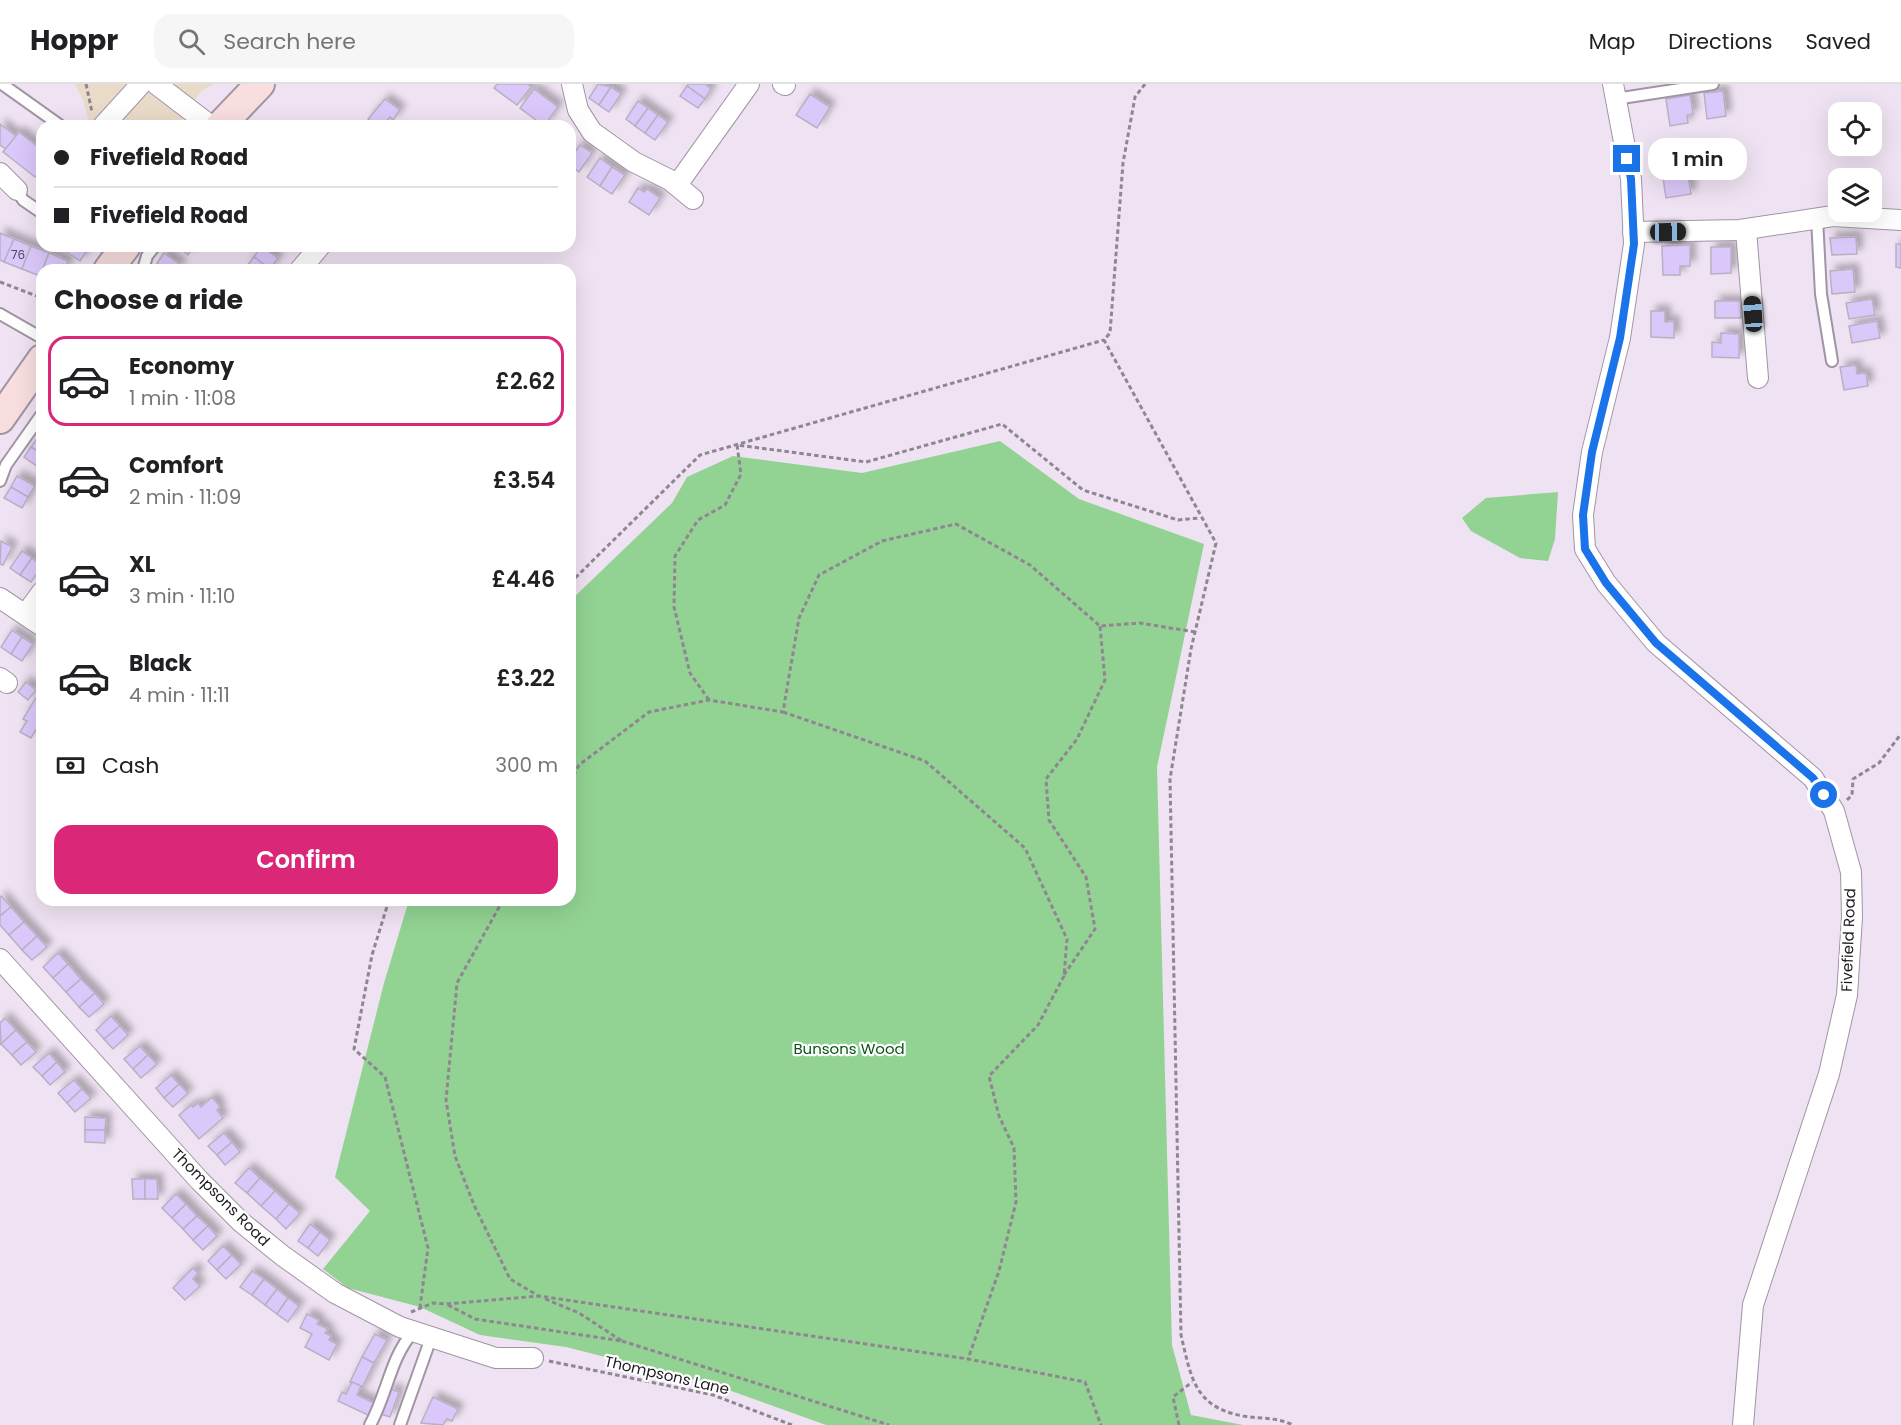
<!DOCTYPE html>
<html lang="en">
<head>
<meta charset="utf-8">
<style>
	body { margin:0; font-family:Poppins,sans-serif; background:#f6f6f6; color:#202124; height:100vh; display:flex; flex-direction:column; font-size:22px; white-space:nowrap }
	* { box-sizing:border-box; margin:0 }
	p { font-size:20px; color:#757577 }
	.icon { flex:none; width:33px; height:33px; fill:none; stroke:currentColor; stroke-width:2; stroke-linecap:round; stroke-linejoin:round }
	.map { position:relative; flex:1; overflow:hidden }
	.panel { position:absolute; left:36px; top:180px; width:540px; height:642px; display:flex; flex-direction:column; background:#fff; border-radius:18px; box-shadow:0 6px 24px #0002 }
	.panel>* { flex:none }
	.banner { position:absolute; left:36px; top:36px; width:540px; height:132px; border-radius:18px; box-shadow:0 6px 24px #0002; display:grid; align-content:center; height:132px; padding:0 18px; background:#fff }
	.controls { position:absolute; left:1828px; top:18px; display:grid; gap:12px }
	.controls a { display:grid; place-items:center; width:54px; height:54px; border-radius:12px; background:#fff; box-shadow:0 6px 24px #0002; font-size:30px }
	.end { position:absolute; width:27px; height:27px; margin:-14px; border:8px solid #1a73e8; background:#fff; box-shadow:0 0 0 3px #fff }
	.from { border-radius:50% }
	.bubble { position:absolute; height:42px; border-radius:18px; background:#fff; box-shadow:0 6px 24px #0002; font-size:20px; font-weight:600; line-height:42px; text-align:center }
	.car { position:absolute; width:18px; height:36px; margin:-18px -9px; border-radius:8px; box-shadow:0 0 4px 2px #0007; background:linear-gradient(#222 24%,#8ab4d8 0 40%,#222 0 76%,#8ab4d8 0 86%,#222 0) }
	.banner b { display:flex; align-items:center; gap:21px; height:57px; font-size:22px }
	.banner b+b { border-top:2px solid #e0e0e0 }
	.banner i { width:15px; height:15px; background:#202124 }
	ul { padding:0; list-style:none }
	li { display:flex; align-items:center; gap:18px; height:90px; margin:0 12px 9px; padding:0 6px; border:3px solid transparent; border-radius:18px }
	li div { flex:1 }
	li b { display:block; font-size:22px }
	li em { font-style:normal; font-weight:600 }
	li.current { border-color:#db2777 }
	li>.icon { width:54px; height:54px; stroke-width:1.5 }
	h2 { padding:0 18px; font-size:27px; line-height:72px }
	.pay { display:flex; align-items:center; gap:15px; height:66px; padding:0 18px; font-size:22px }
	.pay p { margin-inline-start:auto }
	.action { display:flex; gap:12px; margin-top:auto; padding:12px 18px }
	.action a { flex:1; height:69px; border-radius:18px; background:#db2777; color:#fff; font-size:24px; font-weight:600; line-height:69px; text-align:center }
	header { display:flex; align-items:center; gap:36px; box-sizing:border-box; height:84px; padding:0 30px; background:#fff; border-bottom:2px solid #e0e0e0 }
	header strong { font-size:28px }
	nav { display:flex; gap:33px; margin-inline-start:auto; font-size:21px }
	.search { width:420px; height:54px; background:#f6f6f6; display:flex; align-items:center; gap:15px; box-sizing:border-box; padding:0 21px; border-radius:18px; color:#757577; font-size:22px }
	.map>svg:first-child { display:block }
</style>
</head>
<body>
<header>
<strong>Hoppr</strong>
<div class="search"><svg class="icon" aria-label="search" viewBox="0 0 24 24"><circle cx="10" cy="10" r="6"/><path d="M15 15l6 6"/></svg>Search here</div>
<nav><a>Map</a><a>Directions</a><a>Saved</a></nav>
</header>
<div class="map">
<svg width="1901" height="1341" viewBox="0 0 1901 1341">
	<defs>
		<filter id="shadow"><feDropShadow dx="5.5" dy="-5.5" stdDeviation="3" flood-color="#0004"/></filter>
	</defs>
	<rect width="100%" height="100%" fill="#efe2f2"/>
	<polygon fill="#eadbc8" points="75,0 214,0 201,7 177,42 90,42 83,16"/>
	<g fill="#92d393">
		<polygon points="1000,357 1079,415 1204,460 1157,683 1172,1261 1191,1331 1243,1341 826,1341 712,1300 566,1263 480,1251 420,1223 348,1204 323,1185 370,1127 335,1093 384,899 409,816 570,816 570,517 672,419 687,393 733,372 862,389"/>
		<polygon points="1558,408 1555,455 1548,477 1520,474 1471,447 1462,434 1486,414"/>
	</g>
	<g fill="#dbc8fa" stroke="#b7b0c2" stroke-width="1.5" filter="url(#shadow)">
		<polygon points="497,0 528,0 531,3 517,21 494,4"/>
		<polygon points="598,0 611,3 599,21 589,14"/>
		<polygon points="689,0 705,0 711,5 705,15 687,2"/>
		<polygon points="687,2 705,15 698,24 680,12"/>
		<polygon points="611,3 621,10 609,28 599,21"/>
		<polygon points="534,5 558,23 544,42 520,24"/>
		<polygon points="1723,7 1726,32 1707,35 1704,9"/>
		<polygon points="810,10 830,23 817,44 796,31"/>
		<polygon points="1690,11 1693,30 1687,31 1688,39 1670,42 1666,15"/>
		<polygon points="385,15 400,26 393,36 390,33 383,42 377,42 368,35"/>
		<polygon points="638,17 648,24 635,42 626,35"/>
		<polygon points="648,24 658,31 645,49 635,42"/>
		<polygon points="658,31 668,38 655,56 645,49"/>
		<polygon points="0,40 16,52 6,65 0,61"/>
		<polygon points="19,48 42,66 42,84 35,93 3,68"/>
		<polygon points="580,61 592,69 579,88 570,81 570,75"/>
		<polygon points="600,74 612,83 600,102 587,93"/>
		<polygon points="612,83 625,91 612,110 600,102"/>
		<polygon points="1675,85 1676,94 1688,92 1691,110 1666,114 1662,87"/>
		<polygon points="638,104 644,108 647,105 660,114 649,131 629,118"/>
		<polygon points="0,149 14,155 4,178 0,176"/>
		<polygon points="1856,153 1857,170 1832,171 1830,154"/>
		<polygon points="14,155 31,162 22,185 4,178"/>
		<polygon points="1896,160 1901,160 1901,184 1896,183"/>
		<polygon points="1690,161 1690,182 1680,182 1680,191 1663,191 1662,162"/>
		<polygon points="31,162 49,169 40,192 22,185"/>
		<polygon points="72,162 90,162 80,177 67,168"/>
		<polygon points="176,162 194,162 188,171"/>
		<polygon points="261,162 278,174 270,185 254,173"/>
		<polygon points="1711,163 1731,163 1731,189 1711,190"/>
		<polygon points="49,169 68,177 65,186 42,186 42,193 40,192"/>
		<polygon points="164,169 181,181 177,186 166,186 157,179"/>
		<polygon points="254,173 270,185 269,186 251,186 246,183"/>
		<polygon points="1853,185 1855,208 1832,210 1830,187"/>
		<polygon points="1872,215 1875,231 1849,235 1846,219"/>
		<rect x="1715" y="217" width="26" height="17"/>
		<polygon points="1651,227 1665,227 1665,238 1674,237 1674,254 1651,253"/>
		<polygon points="1877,237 1880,254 1852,259 1849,242"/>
		<polygon points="1721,249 1739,250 1739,274 1712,273 1712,258 1721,259"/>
		<polygon points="1856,281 1857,290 1866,289 1868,302 1844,306 1840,283"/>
		<polygon points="39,352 42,355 42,370 31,363"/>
		<polygon points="31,363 42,370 41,385 24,373"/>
		<polygon points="17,392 35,402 28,413 11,403"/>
		<polygon points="11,403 28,413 22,424 4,414"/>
		<polygon points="1,457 12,463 3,481 0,480"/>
		<polygon points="22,467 32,474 20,491 10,484"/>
		<polygon points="32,474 42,482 31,498 20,491"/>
		<polygon points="12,546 22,553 11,570 1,563"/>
		<polygon points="22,553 33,560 22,577 11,570"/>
		<polygon points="26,598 36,606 28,616 18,608"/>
		<polygon points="37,612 42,616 42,636 31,654 20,648 27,637 23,635"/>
		<polygon points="1,812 11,823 0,832 0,813"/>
		<polygon points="11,823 24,838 9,851 0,841 0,832"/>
		<polygon points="24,838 37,852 22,866 9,851"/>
		<polygon points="37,852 47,863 32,876 22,866"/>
		<polygon points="58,869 68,880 53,894 43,883"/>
		<polygon points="68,880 81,895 66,908 53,894"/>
		<polygon points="81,895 95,909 79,923 66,908"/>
		<polygon points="95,909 104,920 89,933 79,923"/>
		<polygon points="111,932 120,942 104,955 96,946"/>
		<polygon points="5,934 16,946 1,960 0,939"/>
		<polygon points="120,942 128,951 113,965 104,955"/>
		<polygon points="16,946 27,958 12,971 1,960"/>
		<polygon points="27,958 36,968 21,981 12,971"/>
		<polygon points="140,962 148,971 133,985 124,975"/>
		<polygon points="49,969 57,978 42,992 33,983"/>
		<polygon points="148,971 157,980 141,994 133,985"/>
		<polygon points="57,978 65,988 50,1001 42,992"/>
		<polygon points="171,991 179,1000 164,1014 156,1004"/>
		<polygon points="74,996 82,1005 67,1019 58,1009"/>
		<polygon points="179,1000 188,1009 173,1023 164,1014"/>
		<polygon points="82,1005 91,1014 75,1028 67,1019"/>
		<polygon points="212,1013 220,1023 217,1026 223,1034 199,1055 179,1031 191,1021 193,1023 198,1019 201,1023"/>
		<polygon points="85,1033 106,1034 105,1046 85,1046"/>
		<polygon points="85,1046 105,1046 105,1059 85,1058"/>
		<polygon points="224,1049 232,1058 217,1071 208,1062"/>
		<polygon points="232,1058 240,1068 225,1081 217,1071"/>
		<polygon points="249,1084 260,1094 247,1109 235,1099"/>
		<polygon points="260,1094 275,1107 261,1122 247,1109"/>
		<polygon points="132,1095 145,1095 145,1115 133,1115"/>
		<polygon points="145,1095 157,1095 158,1115 145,1115"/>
		<polygon points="275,1107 289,1120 276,1135 261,1122"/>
		<polygon points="176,1110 186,1120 172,1134 162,1124"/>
		<polygon points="186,1120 197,1132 183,1145 172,1134"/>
		<polygon points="289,1120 300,1129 286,1145 276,1135"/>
		<polygon points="197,1132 208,1142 193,1156 183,1145"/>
		<polygon points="310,1140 320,1148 308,1164 298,1157"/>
		<polygon points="208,1142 217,1152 203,1166 193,1156"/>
		<polygon points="320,1148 330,1156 318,1172 308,1164"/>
		<polygon points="223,1162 232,1171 217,1186 208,1177"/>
		<polygon points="232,1171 241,1180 226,1195 217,1186"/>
		<polygon points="193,1184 198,1189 193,1195 200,1202 185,1216 173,1204"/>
		<polygon points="252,1187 264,1195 252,1211 240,1203"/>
		<polygon points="264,1195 277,1205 265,1221 252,1211"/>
		<polygon points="277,1205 288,1214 277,1230 265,1221"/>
		<polygon points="288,1214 299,1222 288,1238 277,1230"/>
		<polygon points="307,1230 319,1236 317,1240 328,1245 325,1249 331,1252 329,1256 337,1260 329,1276 305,1263 312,1250 300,1244"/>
		<polygon points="375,1250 387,1256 374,1279 362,1273"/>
		<polygon points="362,1273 374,1279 362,1304 350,1298"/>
		<polygon points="352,1298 361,1302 357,1311 376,1320 370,1332 338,1317 342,1308 346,1310"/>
		<polygon points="390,1305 399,1308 390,1333 381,1330"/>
		<polygon points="433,1313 458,1325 452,1337 447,1335 443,1341 421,1339"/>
	</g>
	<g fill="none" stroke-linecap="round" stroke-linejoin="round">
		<defs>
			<g id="lane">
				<polyline points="2,0 61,42"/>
				<polyline points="1615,15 1713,0"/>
				<polyline points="17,106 23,116 42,129"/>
				<polyline points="1817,134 1821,210 1832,277"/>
				<polyline points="143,186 147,172 155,162"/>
				<polyline points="0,230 42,254"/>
				<polyline points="0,397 6,381 42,330"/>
				<path d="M370,1341c17,-30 20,-67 43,-93"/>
				<polyline points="400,1341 431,1254"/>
			</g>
			<g id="street">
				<polyline points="156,0 211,42"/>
				<polyline points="572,0 578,26 592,48 634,78 670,96 693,115"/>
				<polyline points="783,0 785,1"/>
				<polyline points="1613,0 1631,95 1634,160 1620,254 1592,368 1583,431 1585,465 1606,499 1656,559 1813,694 1834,727 1851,788 1852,833 1847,911 1829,990 1753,1221 1743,1341"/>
				<polyline points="103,42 141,0"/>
				<polyline points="0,89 17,106"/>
				<polyline points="677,101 749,0"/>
				<polyline points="1746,146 1758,294"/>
				<polyline points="1633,148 1740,146 1833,132 1901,136"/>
				<polyline points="300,186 320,162"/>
				<polyline points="0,514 42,542"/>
				<polyline points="26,530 42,508"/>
				<polyline points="0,594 7,599"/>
				<polyline points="0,875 199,1096 241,1138 283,1172 335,1209 400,1243 496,1274 533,1274"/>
			</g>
			<g id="secondary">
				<polyline points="220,42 260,0"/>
				<polyline points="108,186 126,162"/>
				<polyline points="0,335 42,275"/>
			</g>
		</defs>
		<use href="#lane" stroke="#a195a4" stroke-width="14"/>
		<use href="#street" stroke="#a195a4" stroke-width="22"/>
		<use href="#secondary" stroke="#a195a4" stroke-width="32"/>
		<g stroke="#8f8691" stroke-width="3" stroke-dasharray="4.5 3" stroke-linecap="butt">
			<polyline points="86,0 92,28"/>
			<path d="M1145,0l-10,13 -12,66 -13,170 -6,7 112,203 -25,106 -21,130 11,556c10,42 13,72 62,81 17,3 34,1 50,9"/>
			<polyline points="0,198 42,214"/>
			<polyline points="570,499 700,371 1104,256"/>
			<polyline points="709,616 690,589 674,523 675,472 698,436 725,421 741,390 737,361 866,378 1002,340 1083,406 1178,436 1199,434"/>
			<polyline points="783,628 925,677 1025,764 1067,855 1064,892 1038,941 989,992 999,1032 1014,1064 1016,1118 999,1187 968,1275"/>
			<polyline points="570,698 579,681 649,628 709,616 783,628 799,534 819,491 882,457 956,440 1030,481 1100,542 1140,539 1195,548"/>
			<polyline points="1847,716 1852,711 1853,695 1879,679 1901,650"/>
			<polyline points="389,816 372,871 354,965 385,993 428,1164 420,1223 418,1224"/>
			<polyline points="503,816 457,899 446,1016 455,1072 474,1121 510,1195 537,1211"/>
			<polyline points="1064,891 1095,845 1086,793 1049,736 1046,695 1077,655 1105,596 1100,542"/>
			<polyline points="448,1221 475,1235 622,1257 579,1229 543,1214"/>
			<polyline points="411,1228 433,1219 446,1220 539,1212 968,1275 1085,1298 1101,1341"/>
			<polyline points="622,1257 889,1341"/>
			<polyline points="549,1277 713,1311 792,1341"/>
			<polyline points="1179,1341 1173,1313 1192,1298"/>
		</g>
		<use href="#lane" stroke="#fff" stroke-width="10"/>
		<use href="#street" stroke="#fff" stroke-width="20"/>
		<use href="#secondary" stroke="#f8dedf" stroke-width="28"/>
	</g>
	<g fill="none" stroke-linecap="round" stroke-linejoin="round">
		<polyline stroke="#1a73e8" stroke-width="8" points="1627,75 1631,95 1634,160 1620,254 1592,368 1583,431 1585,465 1606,499 1656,559 1813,694 1824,711"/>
	</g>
	<g text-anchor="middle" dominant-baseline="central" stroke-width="4.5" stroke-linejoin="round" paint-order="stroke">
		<g font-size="12" fill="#4e4656">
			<text x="18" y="170">76</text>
		</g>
		<g font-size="15" fill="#1f1a20" stroke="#fff">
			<text transform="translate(1848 856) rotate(-88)">Fivefield Road</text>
			<text transform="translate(221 1113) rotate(45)">Thompsons Road</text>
			<text transform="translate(667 1291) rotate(13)">Thompsons Lane</text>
		</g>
		<g font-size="15" fill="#095516" stroke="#fff">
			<text x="849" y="964">Bunsons Wood</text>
		</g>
	</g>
</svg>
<div class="controls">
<a><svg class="icon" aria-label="locate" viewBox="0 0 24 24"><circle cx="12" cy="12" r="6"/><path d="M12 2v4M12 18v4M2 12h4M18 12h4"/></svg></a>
<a><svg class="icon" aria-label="layers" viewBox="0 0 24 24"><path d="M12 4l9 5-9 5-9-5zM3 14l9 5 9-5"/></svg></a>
</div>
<i class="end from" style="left:1824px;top:711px"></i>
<i class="end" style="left:1627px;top:75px"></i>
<div class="bubble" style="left:1648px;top:54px;width:99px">1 min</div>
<i class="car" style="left:1668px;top:148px;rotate:89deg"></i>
<i class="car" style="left:1753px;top:230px;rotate:356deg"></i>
<div class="banner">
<b><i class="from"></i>Fivefield Road</b>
<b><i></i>Fivefield Road</b>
</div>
<section class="panel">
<h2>Choose a ride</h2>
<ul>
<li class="current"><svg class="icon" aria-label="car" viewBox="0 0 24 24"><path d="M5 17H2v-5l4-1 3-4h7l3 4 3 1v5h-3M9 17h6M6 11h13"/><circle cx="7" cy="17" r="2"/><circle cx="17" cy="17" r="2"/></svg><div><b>Economy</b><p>1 min · 11:08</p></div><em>£2.62</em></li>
<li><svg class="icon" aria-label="car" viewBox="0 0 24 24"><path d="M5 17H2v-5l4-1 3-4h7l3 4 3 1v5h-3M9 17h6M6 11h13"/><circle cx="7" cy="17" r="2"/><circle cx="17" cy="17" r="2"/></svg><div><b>Comfort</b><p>2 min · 11:09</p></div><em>£3.54</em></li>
<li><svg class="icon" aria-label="car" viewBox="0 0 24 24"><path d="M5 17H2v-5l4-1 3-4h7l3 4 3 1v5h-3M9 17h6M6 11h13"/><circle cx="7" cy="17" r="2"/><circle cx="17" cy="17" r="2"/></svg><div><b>XL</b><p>3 min · 11:10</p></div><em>£4.46</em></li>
<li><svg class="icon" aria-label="car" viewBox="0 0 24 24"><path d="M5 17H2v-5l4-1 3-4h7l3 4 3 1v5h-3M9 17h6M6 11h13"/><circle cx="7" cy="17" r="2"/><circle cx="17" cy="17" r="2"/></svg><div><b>Black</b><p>4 min · 11:11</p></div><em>£3.22</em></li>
</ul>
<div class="pay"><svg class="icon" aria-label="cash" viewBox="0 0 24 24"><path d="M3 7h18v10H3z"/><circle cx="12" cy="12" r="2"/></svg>Cash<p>300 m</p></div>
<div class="action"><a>Confirm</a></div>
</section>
</div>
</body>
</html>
